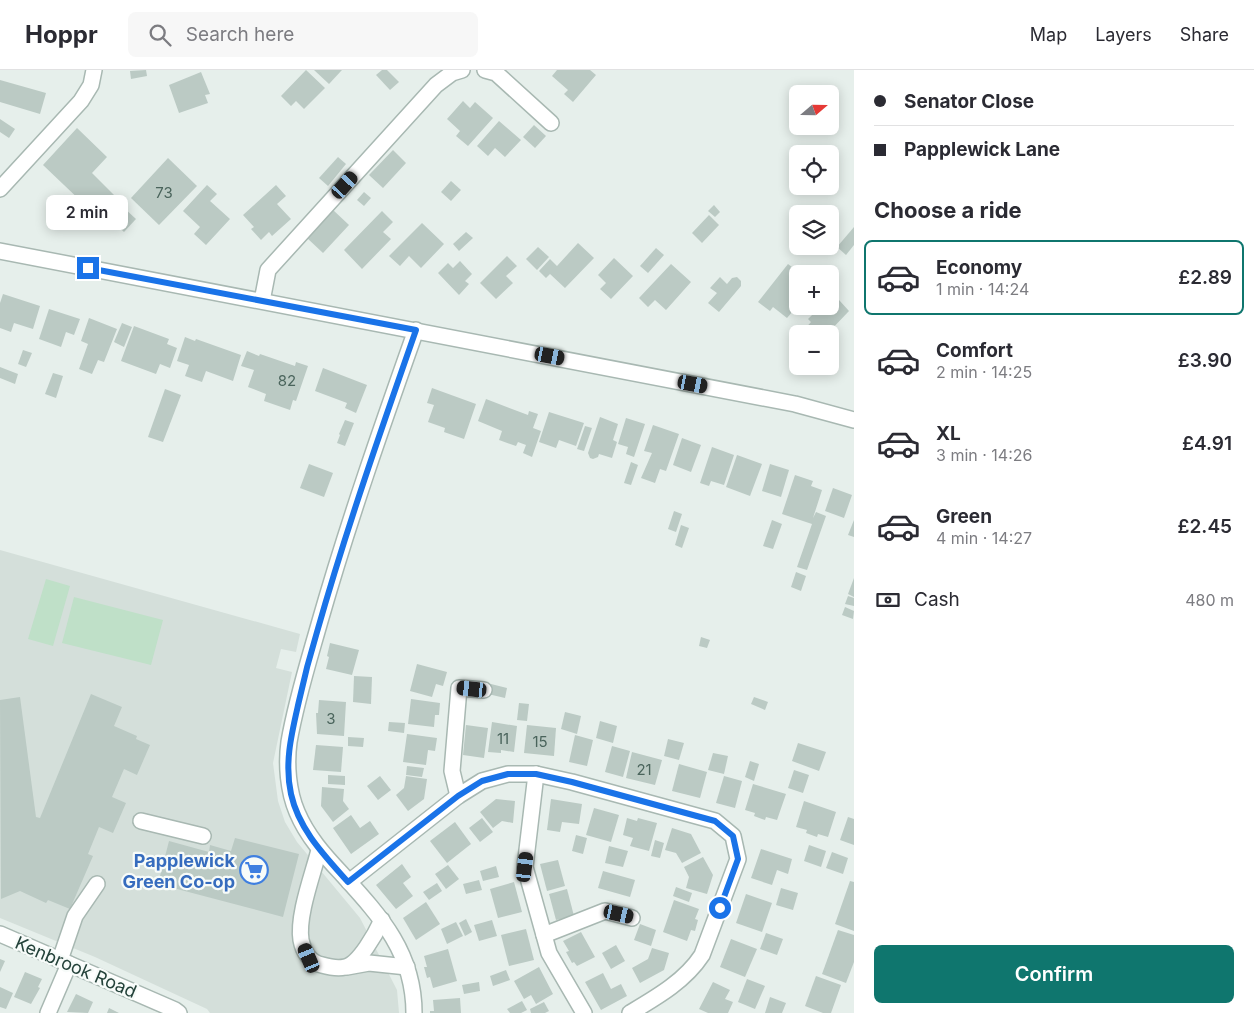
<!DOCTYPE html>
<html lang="en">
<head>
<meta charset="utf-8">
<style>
	body { margin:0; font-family:Inter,sans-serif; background:#f7f7f7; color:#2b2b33; height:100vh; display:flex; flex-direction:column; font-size:19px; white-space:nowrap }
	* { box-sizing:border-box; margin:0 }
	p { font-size:16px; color:#7c7c81 }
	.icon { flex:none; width:28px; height:28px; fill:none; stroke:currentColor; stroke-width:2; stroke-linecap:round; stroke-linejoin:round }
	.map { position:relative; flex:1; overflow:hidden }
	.drawer { display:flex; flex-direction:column; background:#fff; width:400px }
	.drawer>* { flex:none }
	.top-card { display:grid; align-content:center; height:110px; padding:0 20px; background:#fff }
	.needle { width:32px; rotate:70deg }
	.buttons { position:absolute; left:789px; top:15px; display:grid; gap:10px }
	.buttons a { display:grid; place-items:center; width:50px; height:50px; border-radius:8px; background:#fff; box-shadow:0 2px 12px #0003; font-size:25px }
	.end { position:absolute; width:22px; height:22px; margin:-11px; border:6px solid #1a73e8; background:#fff; box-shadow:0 0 0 2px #fff }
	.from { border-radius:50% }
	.bubble { position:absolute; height:35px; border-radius:8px; background:#fff; box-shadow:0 2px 12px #0003; font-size:16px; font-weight:600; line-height:35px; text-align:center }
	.car { position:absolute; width:15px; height:30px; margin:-15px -8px; border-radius:6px; box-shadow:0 0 4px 1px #0007; background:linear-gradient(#222 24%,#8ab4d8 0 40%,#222 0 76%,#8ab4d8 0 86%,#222 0) }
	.top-card b { display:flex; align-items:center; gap:18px; height:48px; font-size:19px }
	.top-card b+b { border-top:1px solid #e1e1e2 }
	.top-card i { width:12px; height:12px; background:#2b2b33 }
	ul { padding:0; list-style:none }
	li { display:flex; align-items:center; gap:15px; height:75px; margin:0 10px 8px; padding:0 10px; border:2px solid transparent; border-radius:8px }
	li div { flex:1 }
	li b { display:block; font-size:19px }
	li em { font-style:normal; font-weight:600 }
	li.selected { border-color:#0f766e }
	li>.icon { width:45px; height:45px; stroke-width:1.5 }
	h2 { padding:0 20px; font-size:22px; line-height:60px }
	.pay { display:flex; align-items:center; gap:12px; height:55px; padding:0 20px; font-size:19px }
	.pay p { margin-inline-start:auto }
	.button { display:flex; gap:10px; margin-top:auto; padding:10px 20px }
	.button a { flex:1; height:58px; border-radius:8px; background:#0f766e; color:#fff; font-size:20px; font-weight:600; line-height:58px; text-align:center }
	header { display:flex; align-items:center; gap:30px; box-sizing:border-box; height:70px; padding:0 25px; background:#fff; border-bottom:1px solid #e1e1e2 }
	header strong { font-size:24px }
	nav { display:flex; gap:28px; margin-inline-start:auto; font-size:18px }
	.search { width:350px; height:45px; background:#f7f7f7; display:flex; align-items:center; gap:12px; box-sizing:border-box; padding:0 18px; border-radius:8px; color:#7c7c81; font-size:19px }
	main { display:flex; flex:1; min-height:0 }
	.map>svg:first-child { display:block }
</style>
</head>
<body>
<header>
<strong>Hoppr</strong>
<div class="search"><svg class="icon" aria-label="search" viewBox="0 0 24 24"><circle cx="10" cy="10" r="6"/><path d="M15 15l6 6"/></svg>Search here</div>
<nav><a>Map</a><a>Layers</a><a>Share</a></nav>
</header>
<main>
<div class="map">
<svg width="854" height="943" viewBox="0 0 854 943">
	<rect width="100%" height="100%" fill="#e6efeb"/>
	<polygon fill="#d4dfda" points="0,480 300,564 296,582 281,579 276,598 292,602 273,693 278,731 285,752 297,772 360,848 397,920 399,943 210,943 207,939 95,887 0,848"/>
	<g fill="#bfe0c8">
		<polygon points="46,509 70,516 53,576 28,569"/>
		<polygon points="74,527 163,550 151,595 62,573"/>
	</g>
	<g fill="#bbcac4">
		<polygon points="146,0 147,6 131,9 130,1"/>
		<polygon points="306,0 325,18 304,39 296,31 291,36 281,26"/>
		<polygon points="314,0 342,0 329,14"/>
		<polygon points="382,0 387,0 399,12 390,20 376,5"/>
		<polygon points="557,0 590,0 596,5 573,32 564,24 568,20 552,6"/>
		<polygon points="201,2 210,24 205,25 208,33 179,43 169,15"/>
		<polygon points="0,10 46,23 40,44 0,32"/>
		<polygon points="463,31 470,38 475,32 493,48 468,76 456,66 460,61 447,49"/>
		<polygon points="0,49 15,59 9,68 0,62"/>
		<polygon points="499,51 521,70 505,87 495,78 488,86 477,76"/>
		<polygon points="534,55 546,66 535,78 523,67"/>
		<polygon points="77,58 107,87 92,103 115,126 102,140 91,129 85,135 43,95"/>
		<polygon points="393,80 406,93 383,118 369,105"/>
		<polygon points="338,87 346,94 328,116 319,108"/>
		<polygon points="168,88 197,116 159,155 131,128"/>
		<polygon points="451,111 461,120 451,131 441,122"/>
		<polygon points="207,115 217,124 210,131 230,149 206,175 194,164 200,157 183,141"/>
		<polygon points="276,115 286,126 277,134 291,149 272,166 269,162 261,170 251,159 254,157 243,145"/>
		<polygon points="364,122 371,128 364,136 357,130"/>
		<polygon points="714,135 720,142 715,147 708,141"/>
		<polygon points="123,137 136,149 124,162 111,150"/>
		<polygon points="332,139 349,155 323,183 306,167"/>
		<polygon points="382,141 393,152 383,162 391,169 362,199 344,180"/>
		<polygon points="709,145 719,155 702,173 692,163"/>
		<polygon points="422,153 444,174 421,198 409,186 400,196 389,186"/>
		<polygon points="854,157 854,175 846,185 837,177"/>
		<polygon points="466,162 473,168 459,181 453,174"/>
		<polygon points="578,173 594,188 565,218 550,204 546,208 539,201 550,189 557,196"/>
		<polygon points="538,177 549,187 537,200 526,189"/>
		<polygon points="656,178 664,185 648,203 640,196"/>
		<polygon points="507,186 517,196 506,206 513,213 496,229 480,213"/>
		<polygon points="614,188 633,206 611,229 600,219 606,213 598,205"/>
		<polygon points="460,191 472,204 465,211 469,214 459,225 438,203 448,193 453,198"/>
		<polygon points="671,194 691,212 666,240 655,230 648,237 639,228"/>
		<polygon points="788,194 798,202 793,209 798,213 798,235 787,248 773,237 770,241 758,232"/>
		<polygon points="720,207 727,214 732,208 737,207 741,211 741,216 719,242 708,233 717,223 710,218"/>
		<polygon points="3,224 40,236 33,259 14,253 11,262 0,258 0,233"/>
		<polygon points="839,230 849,241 827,264 806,264 803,261 811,252 808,249 821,236 830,236 830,231 834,235"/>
		<polygon points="49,239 80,249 74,265 66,262 61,277 39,269"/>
		<polygon points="89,248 117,259 104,292 98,290 92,304 79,299 88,274 81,271"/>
		<polygon points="122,253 132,257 124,277 114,272"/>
		<polygon points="134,256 169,269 167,274 177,278 170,298 160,294 156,304 121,291"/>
		<polygon points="185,267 195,271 196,269 241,285 233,311 206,301 202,312 185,306 189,295 177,291"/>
		<polygon points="23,280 32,283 26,297 18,294"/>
		<polygon points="247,281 259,286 260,284 295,296 296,292 308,296 296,331 293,330 290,340 264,331 266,324 248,317 254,300 241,296"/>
		<polygon points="0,297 18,304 15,314 0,308"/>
		<polygon points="323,298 367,315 356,343 345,338 347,333 315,321"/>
		<polygon points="53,303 63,306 56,328 45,324"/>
		<polygon points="432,318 476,334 464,369 444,362 445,358 428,352 434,335 427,333"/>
		<polygon points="165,319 181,325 163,372 148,367"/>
		<polygon points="486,329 528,345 529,341 538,344 533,358 541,361 532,387 523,383 526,375 518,372 516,376 499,370 502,361 478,351"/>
		<polygon points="549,342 584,353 576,376 559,370 556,378 539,372"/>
		<polygon points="600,347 618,354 613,370 617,372 612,388 599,384 598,387 593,389 590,388 588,383"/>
		<polygon points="626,348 645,354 634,387 626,384 628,377 618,374"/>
		<polygon points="345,350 354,353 345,376 337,373 340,365 339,364"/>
		<polygon points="653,355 679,364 666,401 660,399 655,413 641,408 652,383 644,381"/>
		<polygon points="585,356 592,358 584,381 577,379"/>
		<polygon points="682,368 701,375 691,402 673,395"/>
		<polygon points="712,377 734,385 724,415 711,411 709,416 700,413"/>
		<polygon points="737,385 762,394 750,426 726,417"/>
		<polygon points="631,392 638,395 631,415 624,413"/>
		<polygon points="309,394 333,403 324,427 300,418"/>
		<polygon points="770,394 789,400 781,427 762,421"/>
		<polygon points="795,405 813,411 811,416 822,420 813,448 816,442 826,446 807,500 797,497 812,454 782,444"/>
		<polygon points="833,418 852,425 844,448 825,441"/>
		<polygon points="674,441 682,444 676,462 668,459"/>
		<polygon points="772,450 782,454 773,479 763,476"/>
		<polygon points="854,450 854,467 848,465"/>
		<polygon points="681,455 689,458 682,478 675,475"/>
		<polygon points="796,502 806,506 801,521 791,517"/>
		<polygon points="854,508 854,527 848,524"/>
		<polygon points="848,526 854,528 854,536 845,534"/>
		<polygon points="845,537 854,541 853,549 842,545"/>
		<polygon points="701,567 710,570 707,578 699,576"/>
		<polygon points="330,573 359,580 352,605 326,599 329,587 327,586"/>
		<polygon points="417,594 447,602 443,616 436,614 432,627 410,621"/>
		<polygon points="354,606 372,607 371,634 353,632"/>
		<polygon points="491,614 507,618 505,628 488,624"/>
		<polygon points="91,624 122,637 114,656 137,666 136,669 150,675 137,705 124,699 112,727 126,733 113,763 99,757 88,784 93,786 70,839 48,830 46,833 20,821 1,829 0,630 20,627 36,747 40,748"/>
		<polygon points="754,627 768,632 765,640 751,634"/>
		<polygon points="411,629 440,633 439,645 435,645 434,657 408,654"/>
		<polygon points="319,630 346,632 344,666 317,664 316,643 318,643"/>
		<polygon points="519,633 529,634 527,651 517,650"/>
		<polygon points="565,642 581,646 577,664 561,659"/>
		<polygon points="600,651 617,656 613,673 596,668"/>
		<polygon points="389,652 405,653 404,663 388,661"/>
		<polygon points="492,652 517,656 514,682 501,680 501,683 488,682"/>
		<polygon points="466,655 488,658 484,688 463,685"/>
		<polygon points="527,655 556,658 554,686 524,683"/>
		<polygon points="407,664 437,668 435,681 428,680 426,695 403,692"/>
		<polygon points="575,665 593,670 587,696 569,692"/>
		<polygon points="348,667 364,668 363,677 348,676"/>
		<polygon points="668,669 684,673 679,690 664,686"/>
		<polygon points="798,673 826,682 819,701 792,691"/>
		<polygon points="316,675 343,677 341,702 313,700"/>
		<polygon points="612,676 630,681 623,707 605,702"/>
		<polygon points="632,682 662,690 655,715 626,708"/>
		<polygon points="713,683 728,686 724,704 708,700"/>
		<polygon points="750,691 759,694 754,711 745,707"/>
		<polygon points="679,694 707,702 700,728 672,721"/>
		<polygon points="407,696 424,698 422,707 406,705"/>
		<polygon points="794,700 809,705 803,723 788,718"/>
		<polygon points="328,705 345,706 345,715 328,714"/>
		<polygon points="380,706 391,720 378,730 367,716"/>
		<polygon points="406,706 427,709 424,729 408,741 396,725 404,718"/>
		<polygon points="724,706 742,711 735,738 716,733"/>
		<polygon points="753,714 786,724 777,750 766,747 765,750 754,746 755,743 745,740"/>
		<polygon points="322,717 344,719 343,731 349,739 333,752 321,736"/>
		<polygon points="496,729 515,731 513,753 502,751 493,758 480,742"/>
		<polygon points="551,729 582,734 579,754 562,752 560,762 547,760"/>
		<polygon points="804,731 836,742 828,767 818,764 817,767 806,763 807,760 796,757"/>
		<polygon points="594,738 619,745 611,772 586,765"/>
		<polygon points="351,745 360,758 370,751 379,764 351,784 333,758"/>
		<polygon points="848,747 854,749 854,775 840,770"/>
		<polygon points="482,748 493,762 480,772 469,758"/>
		<polygon points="627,748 637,751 638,748 657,753 649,781 630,776 633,768 623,765"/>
		<polygon points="455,752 471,774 447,793 430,771"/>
		<polygon points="672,758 691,764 701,783 682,793 676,783 665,780"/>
		<polygon points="576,765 587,768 583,784 572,781"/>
		<polygon points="235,768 299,784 283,847 158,814 169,771 209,782 210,775 231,781"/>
		<polygon points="655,770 664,773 660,788 651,786"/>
		<polygon points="809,775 826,781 821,797 804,791"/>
		<polygon points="609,776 628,781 623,797 605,793"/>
		<polygon points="761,779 792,789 788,804 777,800 772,815 751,808"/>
		<polygon points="832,782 848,788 843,804 826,798"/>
		<polygon points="703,787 713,805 707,824 686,818 689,807 684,797"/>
		<polygon points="558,790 565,816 547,821 540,794"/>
		<polygon points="402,794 411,807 403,813 413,826 396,839 376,815"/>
		<polygon points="448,795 459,809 446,819 435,804"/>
		<polygon points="496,796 499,807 483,811 480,801"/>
		<polygon points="603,801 635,810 630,827 598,818"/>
		<polygon points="479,810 482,820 466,824 463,814"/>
		<polygon points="850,811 854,812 854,861 835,854"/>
		<polygon points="514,812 522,842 498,848 490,819"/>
		<polygon points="437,813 442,821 429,830 423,822"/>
		<polygon points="676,817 692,823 689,832 673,826"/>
		<polygon points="781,818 798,823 793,840 776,835"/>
		<polygon points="567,819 574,846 556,850 549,824"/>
		<polygon points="746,824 772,833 762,862 736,853"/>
		<polygon points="674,830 699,839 695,849 698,850 695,861 691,860 687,871 663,862"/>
		<polygon points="426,832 440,854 416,870 403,848"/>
		<polygon points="466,849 472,862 465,866 459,853"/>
		<polygon points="492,850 497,866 479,871 474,855"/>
		<polygon points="456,852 463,866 447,874 441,859"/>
		<polygon points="640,854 656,860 651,876 634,870"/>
		<polygon points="526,859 534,890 509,896 501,865"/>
		<polygon points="838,860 854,865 854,892 846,913 822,904"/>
		<polygon points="581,862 595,887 577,896 574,892 572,893 566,882 569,881 563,871"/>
		<polygon points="766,863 783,869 777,885 760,879"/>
		<polygon points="731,869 757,879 745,907 720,897"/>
		<polygon points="616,875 625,891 611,899 602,883"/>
		<polygon points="652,878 669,883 664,900 640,913 632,898 648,889"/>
		<polygon points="448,879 457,911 433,918 430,907 427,908 424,897 427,897 424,886"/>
		<polygon points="0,889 5,891 0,902"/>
		<polygon points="539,897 553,924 536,934 531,925 524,929 514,911"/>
		<polygon points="506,900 510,910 493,916 490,906"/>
		<polygon points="25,902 42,909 38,917 40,918 31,934 14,927"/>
		<polygon points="603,903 611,919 621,914 627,926 601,940 585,912"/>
		<polygon points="816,906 841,915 831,943 823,943 805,936"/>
		<polygon points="747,909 765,916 755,939 738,932"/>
		<polygon points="479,912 480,921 464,924 462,915"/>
		<polygon points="713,912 730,920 725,929 733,932 728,943 708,943 699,939"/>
		<polygon points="0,917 13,923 6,939 0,937"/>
		<polygon points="76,924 93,932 88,943 67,942"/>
		<polygon points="770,927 786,933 782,943 765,943"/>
		<polygon points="460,928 461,943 430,943 430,941 434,941 433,930"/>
		<polygon points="522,931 527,940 521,943 510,943 507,939"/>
		<polygon points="544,932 549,941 545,943 531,943 530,939"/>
		<polygon points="109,938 119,943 107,943"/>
	</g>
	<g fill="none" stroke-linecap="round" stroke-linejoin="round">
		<defs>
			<g id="minor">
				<polyline points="485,0 496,3 551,53"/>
				<polyline points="0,119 81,31 91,15 94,0"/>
				<polyline points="0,181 795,334 854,350"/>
				<polyline points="262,231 268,200 436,15 452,3 462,0"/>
				<polyline points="536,704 525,797 549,883 584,943"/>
				<polyline points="458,726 452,701 459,618 484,620"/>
				<polyline points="141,751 203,766"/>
				<path d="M319,780c-6,24 -22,66 -18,90 2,11 9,23 21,25 7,2 15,4 23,2 14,-3 31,-34 37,-47"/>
				<path d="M349,812l109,-86 24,-15 26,-7h28l36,8 143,39 18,15 5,23 -36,96c-17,26 -45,42 -72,58"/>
				<polyline points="0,864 175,940 179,943"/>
				<polyline points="544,865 605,841 632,848"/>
				<polyline points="60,890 75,846 97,814"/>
				<polyline points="347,897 369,893 407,897"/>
				<polyline points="48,943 69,894"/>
				<path d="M414,943c0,-61 -34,-97 -73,-140 -17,-18 -34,-37 -44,-61 -9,-21 -11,-48 -8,-70 7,-41 20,-82 31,-121 28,-98 62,-195 96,-291"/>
			</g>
		</defs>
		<use href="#minor" stroke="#a8b8b2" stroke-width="18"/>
		<use href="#minor" stroke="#fff" stroke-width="15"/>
	</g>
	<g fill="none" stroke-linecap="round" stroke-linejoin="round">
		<path stroke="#1a73e8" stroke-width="6" d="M88,198l328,62c-35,100 -70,200 -99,302 -7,23 -13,46 -18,69 -7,31 -15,61 -8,93 8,36 34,62 57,88l110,-86 24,-15 26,-7h28l36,8 143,39 18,15 5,23 -18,49"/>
	</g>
	<defs>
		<symbol id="supermarket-ring" viewBox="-11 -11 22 22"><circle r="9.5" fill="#f7fbf9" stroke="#3f7fe0" stroke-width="1.5"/><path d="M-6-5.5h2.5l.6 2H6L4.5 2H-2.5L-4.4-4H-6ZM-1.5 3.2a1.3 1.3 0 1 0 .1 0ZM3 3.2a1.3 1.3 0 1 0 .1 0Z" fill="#3f7fe0"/></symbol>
	</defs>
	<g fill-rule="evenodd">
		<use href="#supermarket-ring" x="238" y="784" width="32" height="32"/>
	</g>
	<g text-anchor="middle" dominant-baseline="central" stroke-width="4.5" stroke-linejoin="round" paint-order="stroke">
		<g font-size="15" fill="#4a645c">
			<text x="164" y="122">73</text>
			<text x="287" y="310">82</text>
			<text x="331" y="648">3</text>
			<text x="503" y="668">11</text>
			<text x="540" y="671">15</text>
			<text x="644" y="699">21</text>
		</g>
		<g font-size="18" font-weight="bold" fill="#366cbe" stroke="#f7fbf9" text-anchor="end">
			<text x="235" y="790">Papplewick<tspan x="235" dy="21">Green Co-op</tspan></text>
		</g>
		<g font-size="18" fill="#24423a" stroke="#f7fbf9">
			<text transform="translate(76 897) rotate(23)">Kenbrook Road</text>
		</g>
	</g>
</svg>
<div class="buttons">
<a><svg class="needle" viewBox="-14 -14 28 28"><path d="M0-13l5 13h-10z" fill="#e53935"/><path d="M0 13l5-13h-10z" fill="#7c7c81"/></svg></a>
<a><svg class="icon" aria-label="locate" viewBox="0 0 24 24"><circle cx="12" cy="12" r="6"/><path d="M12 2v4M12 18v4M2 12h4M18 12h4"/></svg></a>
<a><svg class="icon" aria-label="layers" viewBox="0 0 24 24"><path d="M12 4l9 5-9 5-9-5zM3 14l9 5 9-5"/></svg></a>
<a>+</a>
<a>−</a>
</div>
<i class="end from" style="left:720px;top:838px"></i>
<i class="end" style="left:88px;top:198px"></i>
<div class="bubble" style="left:46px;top:125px;width:82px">2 min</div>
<i class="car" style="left:345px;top:115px;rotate:42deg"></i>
<i class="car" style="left:550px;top:286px;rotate:101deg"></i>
<i class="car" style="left:693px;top:314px;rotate:101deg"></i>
<i class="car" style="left:472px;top:619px;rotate:276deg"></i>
<i class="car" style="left:525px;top:797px;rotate:7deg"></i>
<i class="car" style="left:619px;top:844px;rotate:103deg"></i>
<i class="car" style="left:309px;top:888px;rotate:337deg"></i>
</div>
<section class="drawer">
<div class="top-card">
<b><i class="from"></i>Senator Close</b>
<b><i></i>Papplewick Lane</b>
</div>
<h2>Choose a ride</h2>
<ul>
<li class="selected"><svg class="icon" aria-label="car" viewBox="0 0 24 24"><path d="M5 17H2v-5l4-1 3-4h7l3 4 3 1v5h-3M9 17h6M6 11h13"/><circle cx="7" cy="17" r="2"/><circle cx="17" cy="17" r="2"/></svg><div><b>Economy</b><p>1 min · 14:24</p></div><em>£2.89</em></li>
<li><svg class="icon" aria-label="car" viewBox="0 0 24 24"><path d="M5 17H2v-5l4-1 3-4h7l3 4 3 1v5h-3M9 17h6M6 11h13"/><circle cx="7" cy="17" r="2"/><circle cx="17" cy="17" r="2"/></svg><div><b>Comfort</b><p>2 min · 14:25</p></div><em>£3.90</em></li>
<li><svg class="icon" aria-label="car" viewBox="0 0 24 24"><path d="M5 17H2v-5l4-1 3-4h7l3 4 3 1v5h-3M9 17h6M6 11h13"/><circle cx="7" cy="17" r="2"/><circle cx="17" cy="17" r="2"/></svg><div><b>XL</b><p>3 min · 14:26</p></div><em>£4.91</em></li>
<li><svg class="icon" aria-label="car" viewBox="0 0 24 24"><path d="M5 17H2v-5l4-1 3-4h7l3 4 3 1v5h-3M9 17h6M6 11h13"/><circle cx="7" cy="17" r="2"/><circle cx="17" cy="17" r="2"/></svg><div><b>Green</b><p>4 min · 14:27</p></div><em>£2.45</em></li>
</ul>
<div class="pay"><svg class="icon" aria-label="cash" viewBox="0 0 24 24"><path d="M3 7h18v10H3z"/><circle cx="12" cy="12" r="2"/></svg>Cash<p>480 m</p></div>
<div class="button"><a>Confirm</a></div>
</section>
</main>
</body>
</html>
